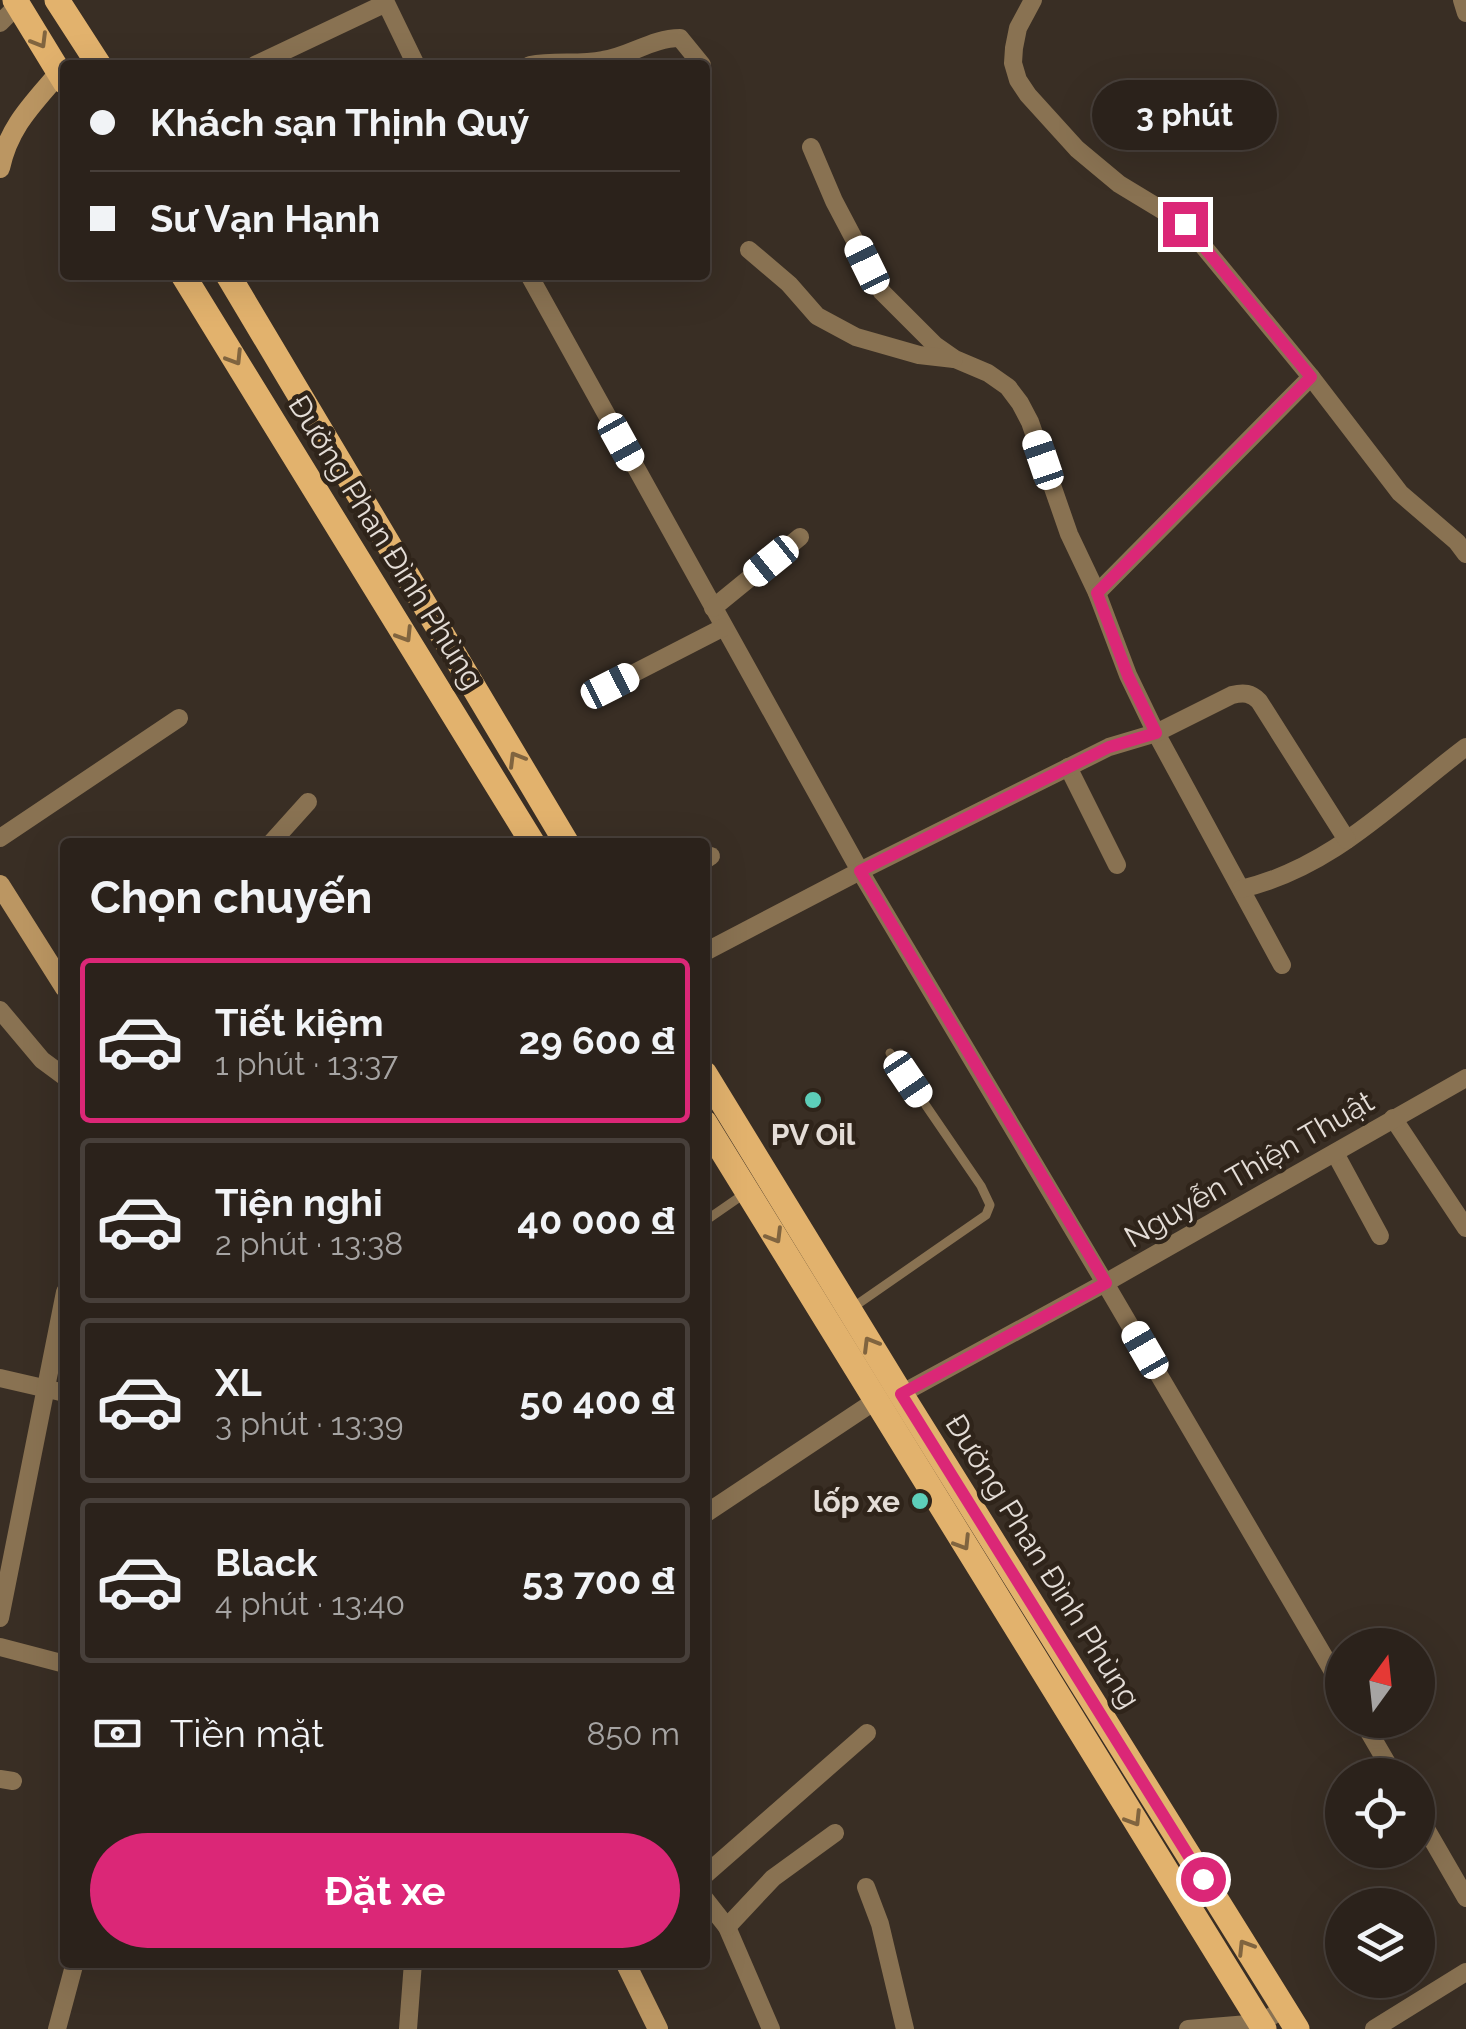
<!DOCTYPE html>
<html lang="vi">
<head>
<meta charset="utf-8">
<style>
	body { margin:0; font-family:Raleway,sans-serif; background:#372f28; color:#f1f3f6; height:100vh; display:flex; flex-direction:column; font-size:38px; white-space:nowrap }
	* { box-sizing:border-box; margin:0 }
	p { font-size:32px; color:#a6a4a3 }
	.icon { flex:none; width:55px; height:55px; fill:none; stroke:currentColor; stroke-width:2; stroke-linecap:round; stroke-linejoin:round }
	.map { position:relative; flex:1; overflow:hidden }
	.panel { position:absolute; left:60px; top:838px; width:650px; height:1130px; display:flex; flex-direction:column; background:#2b221b; border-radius:10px; box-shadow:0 10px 40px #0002,0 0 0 2px #473f3a }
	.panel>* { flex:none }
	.banner { position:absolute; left:60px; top:60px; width:650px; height:220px; border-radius:10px; box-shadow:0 10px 40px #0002,0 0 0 2px #473f3a; display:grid; align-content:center; height:220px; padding:0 30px; background:#2b221b }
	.needle { width:65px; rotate:15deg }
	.controls { position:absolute; left:1325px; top:1628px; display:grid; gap:20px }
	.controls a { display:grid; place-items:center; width:110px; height:110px; border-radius:50%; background:#2b221b; box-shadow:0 10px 40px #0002,0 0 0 2px #473f3a; font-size:50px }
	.end { position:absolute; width:45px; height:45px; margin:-22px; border:12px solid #db2777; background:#fff; box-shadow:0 0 0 5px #fff }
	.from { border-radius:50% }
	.bubble { position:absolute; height:70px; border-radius:35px; background:#2b221b; box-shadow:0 10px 40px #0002,0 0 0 2px #473f3a; font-size:32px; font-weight:700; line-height:70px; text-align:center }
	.car { position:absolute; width:30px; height:60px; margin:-30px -15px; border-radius:12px; box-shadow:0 0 8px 2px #0007; background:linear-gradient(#fff 24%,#345 0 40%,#fff 0 76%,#345 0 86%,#fff 0) }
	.banner b { display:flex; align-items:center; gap:35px; height:95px; font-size:38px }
	.banner b+b { border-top:2px solid #473f3a }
	.banner i { width:25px; height:25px; background:#f1f3f6 }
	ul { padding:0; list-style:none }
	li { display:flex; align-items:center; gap:30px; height:165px; margin:0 20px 15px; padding:0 10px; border:5px solid #473f3a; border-radius:10px }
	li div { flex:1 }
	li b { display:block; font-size:38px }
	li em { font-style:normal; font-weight:700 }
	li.current { border-color:#db2777 }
	li>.icon { width:90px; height:90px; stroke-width:1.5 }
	h2 { padding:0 30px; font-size:45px; line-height:120px }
	.pay { display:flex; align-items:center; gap:25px; height:110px; padding:0 30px; font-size:38px }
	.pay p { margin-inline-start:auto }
	.button { display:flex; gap:20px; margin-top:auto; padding:20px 30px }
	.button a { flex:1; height:115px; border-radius:60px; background:#db2777; color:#fff; font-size:40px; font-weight:700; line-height:115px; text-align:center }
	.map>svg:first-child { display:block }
</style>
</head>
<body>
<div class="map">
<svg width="1466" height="2029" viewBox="0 0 1466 2029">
	<rect width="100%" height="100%" fill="#392e24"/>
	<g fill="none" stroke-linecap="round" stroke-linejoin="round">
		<g stroke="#897252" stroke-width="9">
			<polyline points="705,1221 744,1194"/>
			<polyline points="852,1308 986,1215 990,1205 981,1186 890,1053"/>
		</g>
		<g stroke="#897252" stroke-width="18">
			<polyline points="1033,0 1018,28 1014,48 1013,63 1018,80 1028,95 1077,149 1119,184 1185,224 1311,377 1400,493 1457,542 1466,554"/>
			<polyline points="1462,0 1466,13"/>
			<polyline points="0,23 18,5"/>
			<polyline points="255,65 386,3 416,65"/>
			<path d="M530,65c24,-5 49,0 73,-5 27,-4 49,-22 77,-22l22,27"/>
			<polyline points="811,147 834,201 882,292 935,345 955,359 988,373 1008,387 1020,403 1030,422 1069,534 1097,593 1128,675 1156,733 1282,965"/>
			<polyline points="749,250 789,284 817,316 856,337 919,355 954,359"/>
			<polyline points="529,275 860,871 1105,1283 1342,1687"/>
			<polyline points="1097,593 1311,377"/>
			<polyline points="713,608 800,537"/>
			<polyline points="609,686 724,627"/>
			<polyline points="1068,767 1117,865"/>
			<polyline points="0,838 179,718"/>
			<polyline points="272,842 308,802"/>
			<polyline points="705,860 711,856"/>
			<path d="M1241,889c91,-21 152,-87 225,-142"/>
			<path d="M705,952l155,-81 249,-124 47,-14 76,-38c12,-3 19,-2 27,6l88,139"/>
			<polyline points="0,1010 42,1060 65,1077"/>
			<polyline points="1393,1118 1466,1228"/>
			<polyline points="1335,1153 1380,1236"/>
			<polyline points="0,1378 65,1393"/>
			<polyline points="901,1394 1105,1283 1466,1078"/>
			<polyline points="705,1514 875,1401"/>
			<polyline points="0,1618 65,1292"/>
			<polyline points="0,1647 65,1664"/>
			<polyline points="1362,1720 1394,1775"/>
			<polyline points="0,1779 13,1781"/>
			<polyline points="1418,1815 1466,1898"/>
			<polyline points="705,1875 867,1733"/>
			<polyline points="866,1887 880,1924 905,2029"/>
			<polyline points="705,1899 727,1927 771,2029"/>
			<polyline points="727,1927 773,1878 835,1833"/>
			<polyline points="57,2029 75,1962"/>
			<polyline points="408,2029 413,1962"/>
			<polyline points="1188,2029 1260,2023 1284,2009"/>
			<polyline points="1374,2029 1466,1972"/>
		</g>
		<g stroke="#bb9662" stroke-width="20">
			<path d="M0,168c9,-42 33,-64 59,-95"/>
			<polyline points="0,885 65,988"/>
			<polyline points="625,1962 658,2029"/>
		</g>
		<g stroke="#e2b26d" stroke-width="25">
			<polyline points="15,0 65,82"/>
			<polyline points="57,0 99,65"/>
			<polyline points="183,275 532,842"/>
			<polyline points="228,275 566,842"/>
			<polyline points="705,1074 901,1394 1297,2029"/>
			<polyline points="705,1123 1264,2029"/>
		</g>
	</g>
	<defs><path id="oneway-chevron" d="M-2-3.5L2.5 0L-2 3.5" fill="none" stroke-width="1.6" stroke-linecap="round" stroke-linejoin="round" transform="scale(2.5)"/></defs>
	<g stroke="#80643f">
		<use href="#oneway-chevron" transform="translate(40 41) rotate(59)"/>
		<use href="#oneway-chevron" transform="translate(235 358) rotate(58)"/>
		<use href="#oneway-chevron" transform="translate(405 635) rotate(58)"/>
		<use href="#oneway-chevron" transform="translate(516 759) rotate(-121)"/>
		<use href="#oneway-chevron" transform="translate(775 1236) rotate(59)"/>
		<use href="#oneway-chevron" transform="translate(870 1344) rotate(-121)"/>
		<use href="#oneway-chevron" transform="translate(963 1543) rotate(58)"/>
		<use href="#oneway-chevron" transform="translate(1134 1819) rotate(58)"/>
		<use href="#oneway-chevron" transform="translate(1245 1947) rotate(-122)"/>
	</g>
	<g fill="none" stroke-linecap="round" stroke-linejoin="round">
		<polyline stroke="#db2777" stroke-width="12" points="1185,224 1311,377 1097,593 1128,676 1156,733 1109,747 860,871 1106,1283 901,1394 1203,1879"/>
	</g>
	<g fill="#5dceb9" stroke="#2f241a" stroke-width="4">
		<circle cx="813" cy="1100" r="10"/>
		<circle cx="920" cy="1501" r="10"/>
	</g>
	<g text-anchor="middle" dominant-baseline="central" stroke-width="9" stroke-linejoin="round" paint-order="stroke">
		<g font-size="30" fill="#e4ddd7" stroke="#2f241a">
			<text transform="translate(386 542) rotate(58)">Đường Phan Đình Phùng</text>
			<text transform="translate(1249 1169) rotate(-30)">Nguyễn Thiện Thuật</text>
			<text transform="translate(1043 1561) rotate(58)">Đường Phan Đình Phùng</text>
		</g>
		<g font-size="30" font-weight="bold" fill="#e4ddd7" stroke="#2f241a">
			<text x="813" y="1134">PV Oil</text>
			<text x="900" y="1501" text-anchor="end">lốp xe</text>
		</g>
	</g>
</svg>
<div class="controls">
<a><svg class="needle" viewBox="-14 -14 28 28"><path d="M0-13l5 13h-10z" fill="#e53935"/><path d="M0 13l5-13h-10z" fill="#a6a4a3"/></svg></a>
<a><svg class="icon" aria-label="locate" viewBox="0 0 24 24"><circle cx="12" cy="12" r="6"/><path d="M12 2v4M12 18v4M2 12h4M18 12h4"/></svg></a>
<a><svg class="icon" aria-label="layers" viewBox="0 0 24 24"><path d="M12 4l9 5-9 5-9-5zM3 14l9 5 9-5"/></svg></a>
</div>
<i class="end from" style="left:1203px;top:1879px"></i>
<i class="end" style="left:1185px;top:224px"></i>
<div class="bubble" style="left:1092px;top:80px;width:185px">3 phút</div>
<i class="car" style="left:867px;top:265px;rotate:334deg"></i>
<i class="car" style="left:621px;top:442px;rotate:151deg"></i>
<i class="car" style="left:1043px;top:460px;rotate:341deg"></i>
<i class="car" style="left:771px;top:561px;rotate:231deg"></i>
<i class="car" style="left:610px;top:686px;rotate:63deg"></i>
<i class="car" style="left:908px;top:1079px;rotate:146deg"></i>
<i class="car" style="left:1145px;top:1350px;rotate:330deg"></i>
<div class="banner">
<b><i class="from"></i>Khách sạn Thịnh Quý</b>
<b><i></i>Sư Vạn Hạnh</b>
</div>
<section class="panel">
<h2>Chọn chuyến</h2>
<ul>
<li class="current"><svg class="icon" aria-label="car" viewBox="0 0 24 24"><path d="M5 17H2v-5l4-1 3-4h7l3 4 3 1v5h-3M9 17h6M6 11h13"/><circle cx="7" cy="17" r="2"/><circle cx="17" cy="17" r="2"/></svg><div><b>Tiết kiệm</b><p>1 phút · 13:37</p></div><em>29 600 ₫</em></li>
<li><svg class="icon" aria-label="car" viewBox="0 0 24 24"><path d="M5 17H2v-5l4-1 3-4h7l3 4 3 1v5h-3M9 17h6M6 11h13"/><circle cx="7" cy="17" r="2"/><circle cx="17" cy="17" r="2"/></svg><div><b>Tiện nghi</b><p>2 phút · 13:38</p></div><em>40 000 ₫</em></li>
<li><svg class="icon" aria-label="car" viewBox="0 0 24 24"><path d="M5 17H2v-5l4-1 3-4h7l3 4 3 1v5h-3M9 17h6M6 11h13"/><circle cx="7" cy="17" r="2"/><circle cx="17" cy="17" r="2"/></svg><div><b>XL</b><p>3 phút · 13:39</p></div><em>50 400 ₫</em></li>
<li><svg class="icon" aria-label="car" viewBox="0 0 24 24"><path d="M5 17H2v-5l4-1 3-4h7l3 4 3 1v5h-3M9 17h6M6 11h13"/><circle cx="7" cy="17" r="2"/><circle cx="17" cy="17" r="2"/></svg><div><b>Black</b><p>4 phút · 13:40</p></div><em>53 700 ₫</em></li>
</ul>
<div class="pay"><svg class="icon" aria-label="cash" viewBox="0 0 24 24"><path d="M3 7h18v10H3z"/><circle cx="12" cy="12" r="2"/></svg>Tiền mặt<p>850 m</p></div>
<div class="button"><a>Đặt xe</a></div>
</section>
</div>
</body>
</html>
